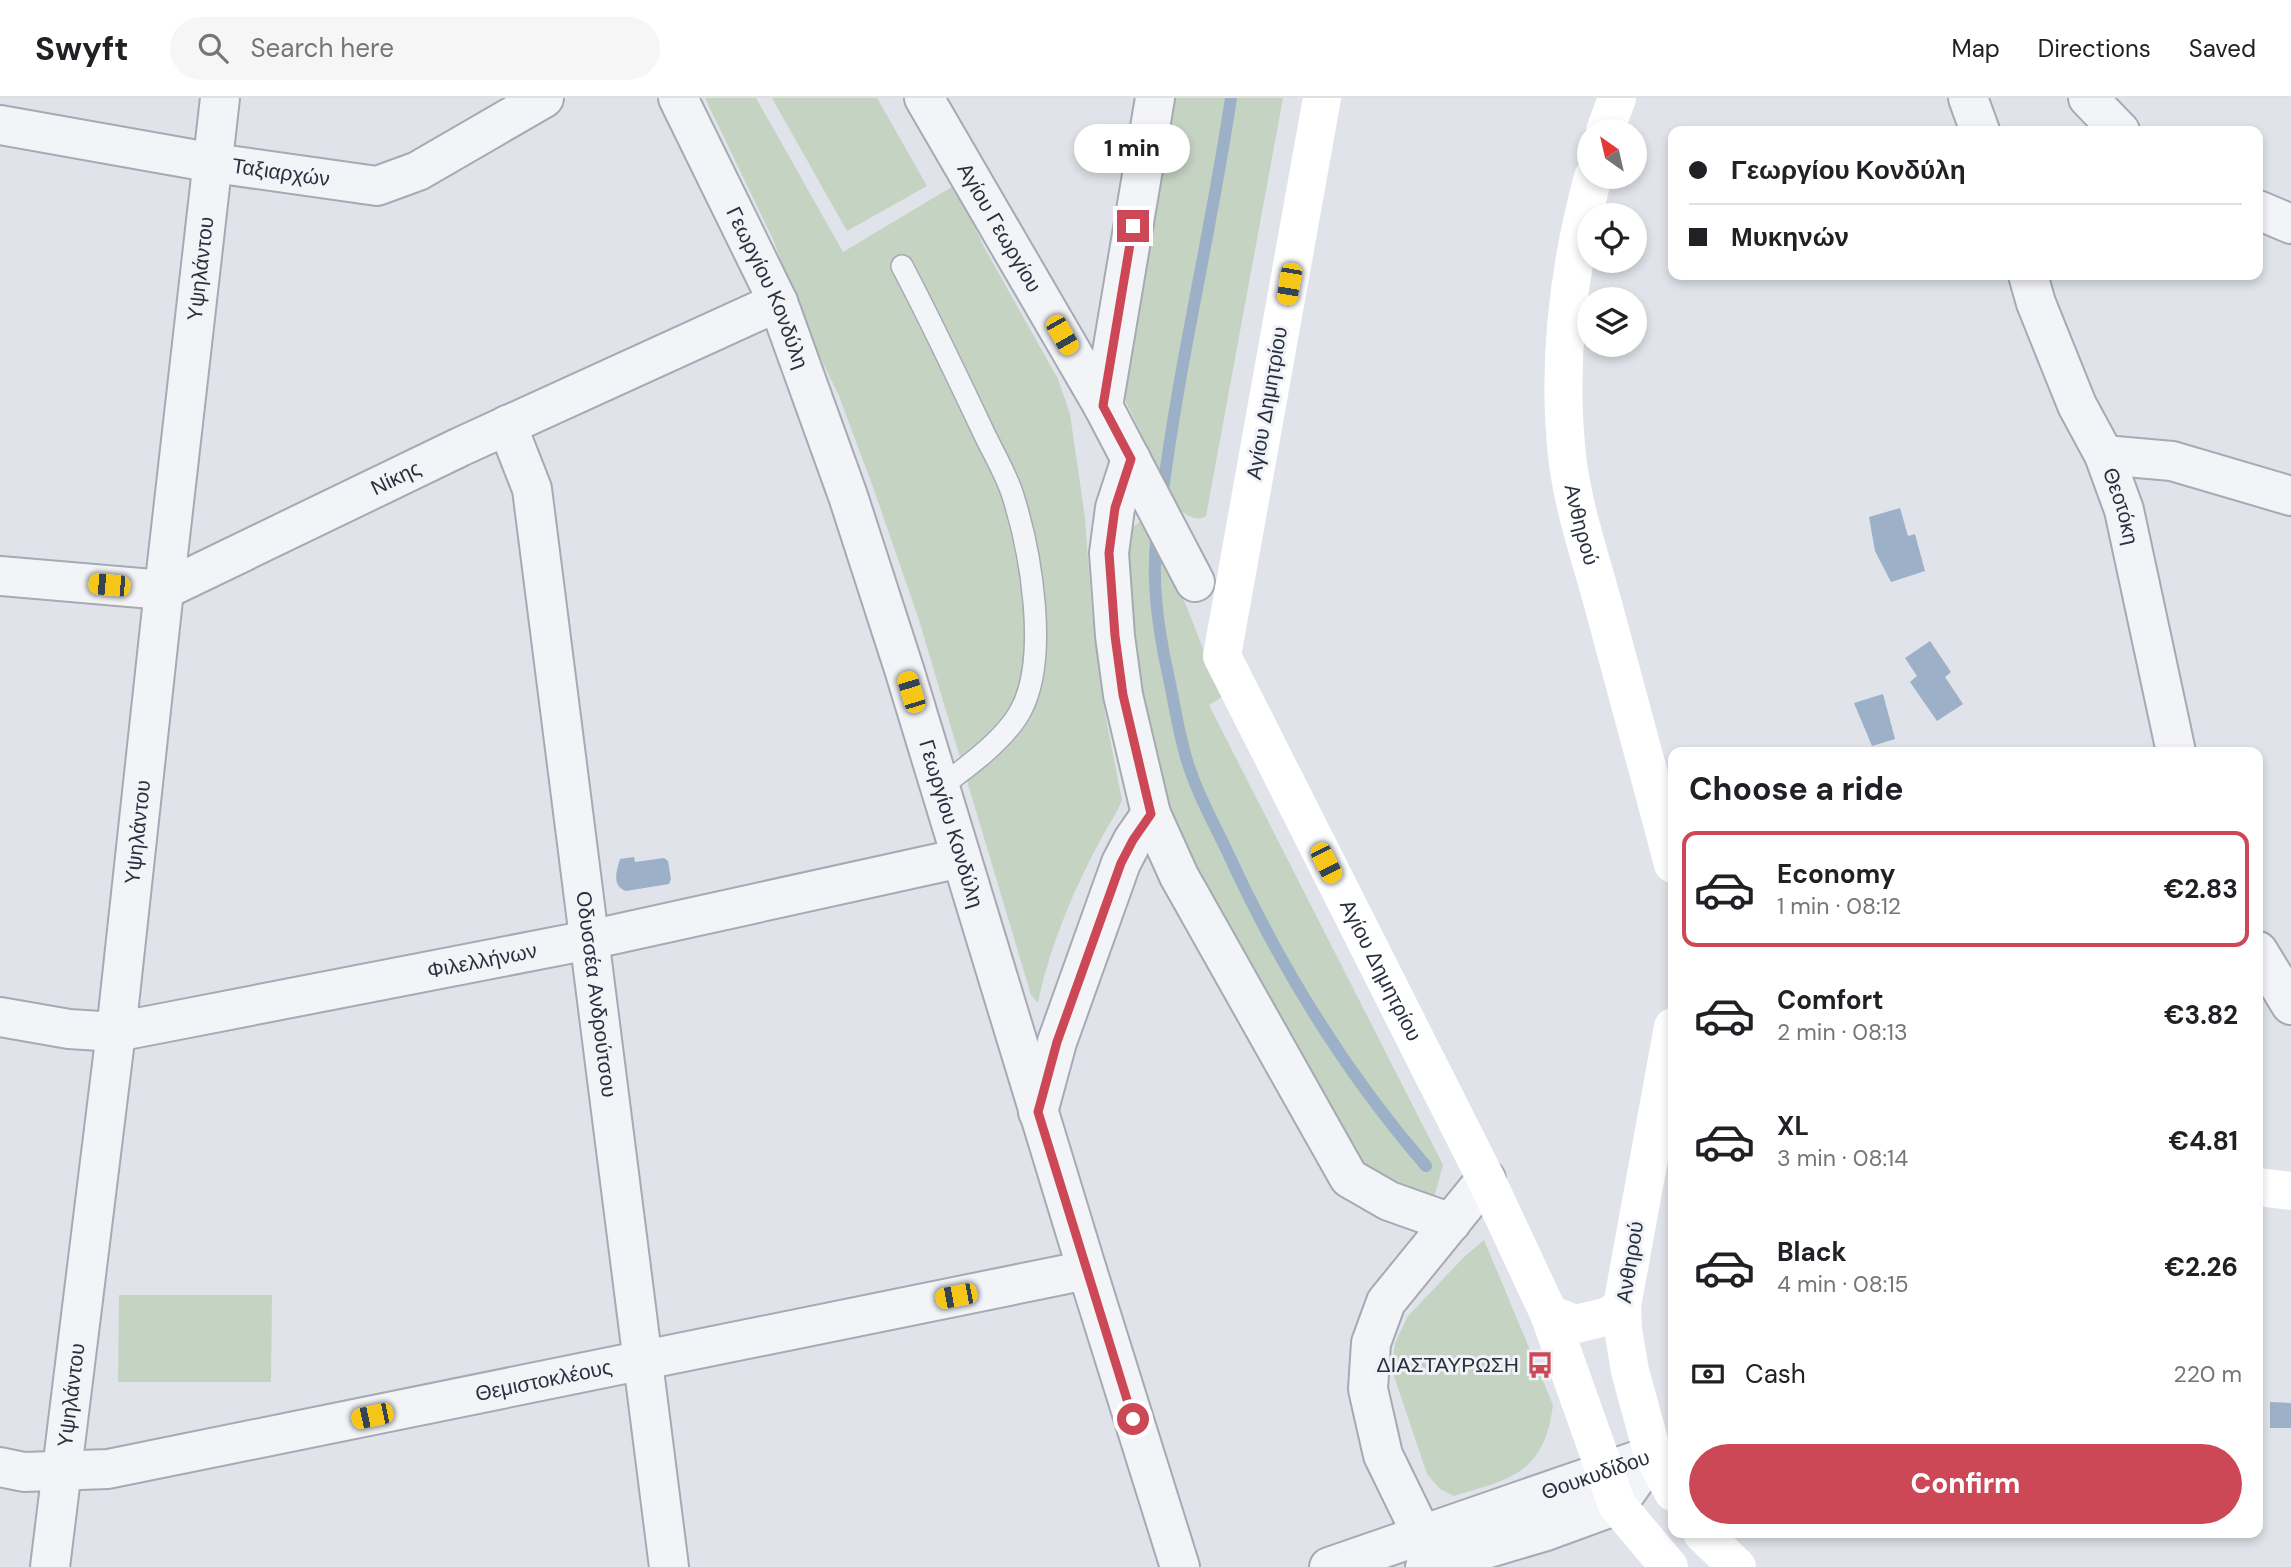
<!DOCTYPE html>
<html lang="en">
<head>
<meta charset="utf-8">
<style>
	body { margin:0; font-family:"DM Sans",sans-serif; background:#f6f6f6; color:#202124; height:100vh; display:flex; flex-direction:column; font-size:26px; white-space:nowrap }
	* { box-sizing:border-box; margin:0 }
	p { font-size:23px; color:#757577 }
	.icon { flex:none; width:38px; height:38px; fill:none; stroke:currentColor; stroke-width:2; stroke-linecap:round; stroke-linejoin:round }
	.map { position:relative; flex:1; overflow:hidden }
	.panel { position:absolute; left:1668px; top:649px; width:595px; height:791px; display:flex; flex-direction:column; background:#fff; border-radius:14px; box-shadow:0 4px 10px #0003 }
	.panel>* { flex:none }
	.top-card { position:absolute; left:1668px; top:28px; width:595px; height:154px; border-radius:14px; box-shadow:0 4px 10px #0003; display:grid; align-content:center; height:154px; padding:0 21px; background:#fff }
	.needle { width:46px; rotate:326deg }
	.controls { position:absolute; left:1577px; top:21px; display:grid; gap:14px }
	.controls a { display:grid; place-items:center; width:70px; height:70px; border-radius:50%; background:#fff; box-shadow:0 4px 10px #0003; font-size:35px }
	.end { position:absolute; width:32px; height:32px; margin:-16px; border:9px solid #cc4856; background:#fff; box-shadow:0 0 0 4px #fff }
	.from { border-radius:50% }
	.bubble { position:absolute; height:49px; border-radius:24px; background:#fff; box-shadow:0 4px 10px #0003; font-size:23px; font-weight:700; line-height:49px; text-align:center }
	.car { position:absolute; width:21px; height:42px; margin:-21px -10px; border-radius:9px; box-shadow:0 0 5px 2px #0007; background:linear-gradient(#f5c518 24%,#345 0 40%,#f5c518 0 76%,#345 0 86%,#f5c518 0) }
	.top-card b { display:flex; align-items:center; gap:24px; height:66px; font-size:26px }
	.top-card b+b { border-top:2px solid #e0e0e0 }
	.top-card i { width:18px; height:18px; background:#202124 }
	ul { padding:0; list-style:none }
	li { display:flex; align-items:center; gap:21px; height:116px; margin:0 14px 10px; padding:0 7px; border:4px solid transparent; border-radius:14px }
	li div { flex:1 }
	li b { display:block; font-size:26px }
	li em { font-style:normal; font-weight:700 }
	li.selected { border-color:#cc4856 }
	li>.icon { width:63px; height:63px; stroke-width:1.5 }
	h2 { padding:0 21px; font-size:32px; line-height:84px }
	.pay { display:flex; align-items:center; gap:18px; height:77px; padding:0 21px; font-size:26px }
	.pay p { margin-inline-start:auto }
	.button { display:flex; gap:14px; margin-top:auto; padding:14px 21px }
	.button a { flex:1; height:80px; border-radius:42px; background:#cc4856; color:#fff; font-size:28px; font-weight:700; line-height:80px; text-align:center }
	header { display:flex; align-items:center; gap:42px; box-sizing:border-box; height:98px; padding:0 35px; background:#fff; border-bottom:2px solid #e0e0e0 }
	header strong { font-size:33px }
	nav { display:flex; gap:38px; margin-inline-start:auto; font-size:24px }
	.search { width:490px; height:63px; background:#f6f6f6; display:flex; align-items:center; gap:18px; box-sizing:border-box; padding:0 24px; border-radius:38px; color:#757577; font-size:26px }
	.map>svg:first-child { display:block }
</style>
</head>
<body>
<header>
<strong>Swyft</strong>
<div class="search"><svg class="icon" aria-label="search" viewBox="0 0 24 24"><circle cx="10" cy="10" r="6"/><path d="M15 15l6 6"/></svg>Search here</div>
<nav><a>Map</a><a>Directions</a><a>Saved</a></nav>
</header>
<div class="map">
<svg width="2291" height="1469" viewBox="0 0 2291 1469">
	<rect width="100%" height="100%" fill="#e0e3e9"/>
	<g fill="#c5d3c2">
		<path d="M705,0h51l87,154 112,-67 29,62 74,132 12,35 15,104 7,96 13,99 17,87c-5,13 -13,24 -20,37 -28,52 -52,108 -64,166l-7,-8 -113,-378 -44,-127 -35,-94 -30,-62 -37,-97z"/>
		<polygon points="772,0 877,0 927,88 847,133"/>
		<path d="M1175,0h108l-77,418c-10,7 -22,-2 -29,-9l-53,-109z"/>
		<polygon points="1142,423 1186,507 1222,599 1209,607 1443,1067 1432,1107 1356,1073 1178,751 1139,627 1121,436"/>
		<path d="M1484,1142l69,165c-9,69 -41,73 -99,91l-14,-7 -13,-15 -35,-104 3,-27 13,-27 56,-59z"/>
		<polygon points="119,1197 272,1197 271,1284 118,1284"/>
	</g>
	<g fill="#9cb0c8">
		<polygon points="1900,410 1908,438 1915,436 1925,473 1891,484 1875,453 1869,419"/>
		<polygon points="1930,543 1951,574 1945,579 1963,606 1937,623 1910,584 1917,578 1905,560"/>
		<polygon points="1883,596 1895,641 1872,648 1854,605"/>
		<path d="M634,759l1,5 29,-4 4,3 3,18 -2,5 -43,7c-15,-5 -9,-22 -6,-32z"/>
		<polygon points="2270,1304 2291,1305 2291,1330 2270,1330"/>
	</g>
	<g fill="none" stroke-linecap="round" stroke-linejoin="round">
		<g stroke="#9cb0c8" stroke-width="12">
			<path d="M1162,400c17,-135 49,-266 69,-400"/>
			<path d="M1157,435c-6,48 1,95 11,141 6,28 10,56 18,83 9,32 26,63 40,92 52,114 118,222 200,317"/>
		</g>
		<defs>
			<path id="lane" d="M902,168c28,53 54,108 80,163 10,22 24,44 31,67 18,57 36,161 8,214 -15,29 -55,58 -81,77"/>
			<g id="street">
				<path id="s1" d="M678,0l100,204 70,194 56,173 183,601 93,297"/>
				<path id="s2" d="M924,0l179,308 92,176"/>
				<polyline points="1968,0 1980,33"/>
				<polyline points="2088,0 2120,33"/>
				<path id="s3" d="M0,27l214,38 163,23 41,-15 126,-73"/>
				<polyline points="2258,112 2291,126"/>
				<path id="s4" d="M2028,177l8,28 41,102 27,50 20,55 52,242"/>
				<polyline points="1103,308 1155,0"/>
				<path id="s5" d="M507,327l25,64 137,1078"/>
				<polyline points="2104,357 2172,363 2291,398"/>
				<polyline points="1131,361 1115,410 1109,455 1115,538 1123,597 1151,716 1179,778 1349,1080 1389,1103 1451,1125"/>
				<path id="s6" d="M0,478l164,14 296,-143 318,-145"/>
				<polyline points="2258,853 2291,907"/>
				<path id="s7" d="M0,919l69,12 47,3 473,-92 372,-82"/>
				<polyline points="1038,1014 1057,944 1121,765 1133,742 1151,716"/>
				<path id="s8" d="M0,1369l24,5 84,-3 979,-199"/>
				<polyline points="1422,1437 1383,1357 1368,1291 1371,1245 1386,1204 1486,1081"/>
				<path id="s9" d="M50,1469l66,-535 48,-442 56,-492"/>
				<path id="s10" d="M1329,1469l324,-112"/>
				<polyline points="1425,1469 1546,1433 1617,1407 1637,1379"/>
			</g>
		</defs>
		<use href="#lane" stroke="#a5aab3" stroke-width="24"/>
		<use href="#street" stroke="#a5aab3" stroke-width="42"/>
		<use href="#lane" stroke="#f3f4f7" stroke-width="21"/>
		<use href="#street" stroke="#f3f4f7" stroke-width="38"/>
		<g stroke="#fff" stroke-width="38">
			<path id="s11" d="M1322,0l-100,558 264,523 63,135 68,191 52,62"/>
			<polyline points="1605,33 1617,0"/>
			<path id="s12" d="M1593,79c-24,89 -36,185 -26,278 5,49 23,101 36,149 23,86 47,173 70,260"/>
			<polyline points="1673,929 1622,1208 1623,1231 1630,1273 1653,1357 1673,1394"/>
			<polyline points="2258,1089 2291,1093"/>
			<polyline points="1549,1216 1576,1226 1609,1218 1622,1208"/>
			<polyline points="1702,1435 1737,1469"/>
		</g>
	</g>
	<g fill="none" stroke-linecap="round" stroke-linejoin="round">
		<polyline stroke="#cc4856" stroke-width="9" points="1133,128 1103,308 1131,361 1115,410 1109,455 1115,538 1123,597 1151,716 1133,742 1121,765 1057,944 1038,1014 1133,1321"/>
	</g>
	<defs>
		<symbol id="bus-bare" viewBox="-9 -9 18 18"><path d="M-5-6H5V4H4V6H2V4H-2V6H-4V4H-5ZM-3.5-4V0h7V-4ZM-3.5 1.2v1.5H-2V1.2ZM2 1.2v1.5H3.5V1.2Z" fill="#cc4856" stroke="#f0f2f7" stroke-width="2.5" paint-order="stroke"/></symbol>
	</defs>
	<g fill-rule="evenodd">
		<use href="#bus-bare" x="1521" y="1248" width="38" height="38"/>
	</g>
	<g text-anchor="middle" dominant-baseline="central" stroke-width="6" stroke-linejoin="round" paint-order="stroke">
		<g font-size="21" fill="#293140" stroke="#f0f2f7">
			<text stroke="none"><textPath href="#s3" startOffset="285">Ταξιαρχών</textPath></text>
			<text stroke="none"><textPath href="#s2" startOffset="150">Αγίου Γεωργίου</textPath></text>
			<text stroke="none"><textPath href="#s9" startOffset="1307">Υψηλάντου</textPath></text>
			<text stroke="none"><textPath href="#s1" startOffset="210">Γεωργίου Κονδύλη</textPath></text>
			<text transform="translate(1267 305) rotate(-80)">Αγίου Δημητρίου</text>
			<text stroke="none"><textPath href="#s6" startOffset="422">Νίκης</textPath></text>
			<text stroke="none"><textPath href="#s4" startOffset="250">Θεοτόκη</textPath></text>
			<text stroke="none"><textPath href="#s12" startOffset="352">Ανθηρού</textPath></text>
			<text stroke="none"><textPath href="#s1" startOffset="777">Γεωργίου Κονδύλη</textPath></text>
			<text stroke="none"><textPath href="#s9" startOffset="740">Υψηλάντου</textPath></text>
			<text stroke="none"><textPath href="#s7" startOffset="490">Φιλελλήνων</textPath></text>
			<text stroke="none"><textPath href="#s11" startOffset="919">Αγίου Δημητρίου</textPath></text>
			<text stroke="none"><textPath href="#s5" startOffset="578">Οδυσσέα Ανδρούτσου</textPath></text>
			<text transform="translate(1630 1164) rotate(-81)">Ανθηρού</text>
			<text stroke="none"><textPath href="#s8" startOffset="553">Θεμιστοκλέους</textPath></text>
			<text stroke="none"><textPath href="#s9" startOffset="173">Υψηλάντου</textPath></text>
			<text stroke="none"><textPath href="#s10" startOffset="282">Θουκυδίδου</textPath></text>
		</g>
		<g font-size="21" fill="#293140" stroke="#f0f2f7" text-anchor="end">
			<text x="1519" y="1267">ΔΙΑΣΤΑΥΡΩΣΗ</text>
		</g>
	</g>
</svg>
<div class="controls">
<a><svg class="needle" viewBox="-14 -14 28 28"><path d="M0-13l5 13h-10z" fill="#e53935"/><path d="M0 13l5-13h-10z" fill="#757577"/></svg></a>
<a><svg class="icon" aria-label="locate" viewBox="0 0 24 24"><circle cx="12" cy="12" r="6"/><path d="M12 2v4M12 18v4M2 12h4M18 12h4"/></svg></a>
<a><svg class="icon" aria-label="layers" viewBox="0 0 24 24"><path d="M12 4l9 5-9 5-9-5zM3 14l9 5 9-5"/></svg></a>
</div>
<i class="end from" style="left:1133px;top:1321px"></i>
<i class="end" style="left:1133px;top:128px"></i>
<div class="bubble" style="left:1074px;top:26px;width:116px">1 min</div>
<i class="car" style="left:1289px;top:186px;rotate:190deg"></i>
<i class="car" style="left:1062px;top:237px;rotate:150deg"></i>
<i class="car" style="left:109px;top:487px;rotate:275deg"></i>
<i class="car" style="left:911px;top:594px;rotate:343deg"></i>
<i class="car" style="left:1326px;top:765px;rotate:153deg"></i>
<i class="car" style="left:956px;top:1198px;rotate:259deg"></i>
<i class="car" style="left:372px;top:1318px;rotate:258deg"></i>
<div class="top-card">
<b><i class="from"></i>Γεωργίου Κονδύλη</b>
<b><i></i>Μυκηνών</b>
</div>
<section class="panel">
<h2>Choose a ride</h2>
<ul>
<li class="selected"><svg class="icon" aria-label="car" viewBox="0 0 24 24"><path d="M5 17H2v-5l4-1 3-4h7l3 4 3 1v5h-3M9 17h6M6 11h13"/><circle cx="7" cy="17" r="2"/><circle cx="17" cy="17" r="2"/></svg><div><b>Economy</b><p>1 min · 08:12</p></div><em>€2.83</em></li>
<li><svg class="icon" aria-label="car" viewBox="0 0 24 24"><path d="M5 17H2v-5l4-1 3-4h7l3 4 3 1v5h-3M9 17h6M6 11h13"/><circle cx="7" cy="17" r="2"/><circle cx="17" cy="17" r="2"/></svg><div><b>Comfort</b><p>2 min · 08:13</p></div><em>€3.82</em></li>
<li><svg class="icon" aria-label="car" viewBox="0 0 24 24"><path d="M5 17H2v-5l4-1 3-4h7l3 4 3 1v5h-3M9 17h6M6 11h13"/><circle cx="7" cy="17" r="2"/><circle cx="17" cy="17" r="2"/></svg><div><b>XL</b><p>3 min · 08:14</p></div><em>€4.81</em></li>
<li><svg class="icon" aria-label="car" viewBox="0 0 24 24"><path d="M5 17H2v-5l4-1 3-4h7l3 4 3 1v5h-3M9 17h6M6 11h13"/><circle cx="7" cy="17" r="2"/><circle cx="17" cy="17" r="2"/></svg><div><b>Black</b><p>4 min · 08:15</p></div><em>€2.26</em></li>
</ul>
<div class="pay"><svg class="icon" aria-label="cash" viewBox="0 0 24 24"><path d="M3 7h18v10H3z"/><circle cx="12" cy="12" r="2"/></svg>Cash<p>220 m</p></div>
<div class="button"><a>Confirm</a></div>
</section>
</div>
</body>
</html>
